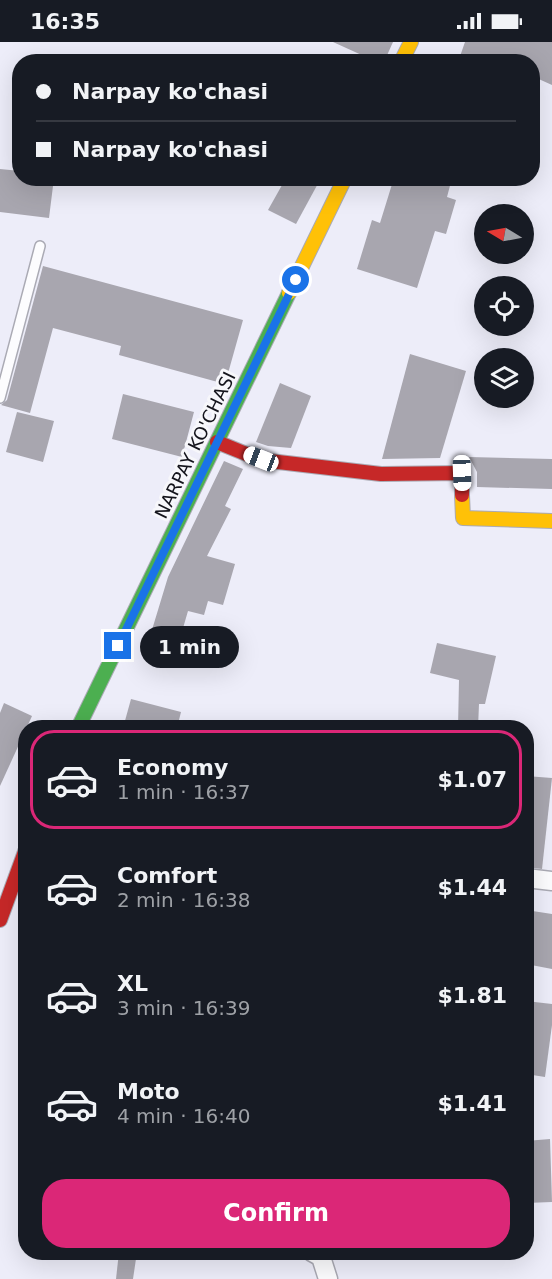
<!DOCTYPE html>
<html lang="en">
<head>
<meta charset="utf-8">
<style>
	body { margin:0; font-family:"DejaVu Sans",sans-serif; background:#20242c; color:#f1f3f6; height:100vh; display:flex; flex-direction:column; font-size:22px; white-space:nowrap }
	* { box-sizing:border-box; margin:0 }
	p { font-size:20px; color:#9ea1a6 }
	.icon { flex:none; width:33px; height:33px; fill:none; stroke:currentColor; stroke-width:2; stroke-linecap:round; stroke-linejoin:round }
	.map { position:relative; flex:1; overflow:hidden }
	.details { position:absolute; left:18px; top:678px; width:516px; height:540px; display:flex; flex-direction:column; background:#171b24; border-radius:24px; box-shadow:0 6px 24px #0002 }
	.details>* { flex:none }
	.hud { position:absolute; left:12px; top:12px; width:528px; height:132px; border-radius:24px; box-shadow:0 6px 24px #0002; display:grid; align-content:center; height:132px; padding:0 24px; background:#171b24 }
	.needle { width:39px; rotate:280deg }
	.buttons { position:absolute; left:474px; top:162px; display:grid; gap:12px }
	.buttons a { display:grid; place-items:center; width:60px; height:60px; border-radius:50%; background:#171b24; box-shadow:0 6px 24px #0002; font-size:30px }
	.end { position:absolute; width:27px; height:27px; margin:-14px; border:8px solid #1a73e8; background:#fff; box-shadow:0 0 0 3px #fff }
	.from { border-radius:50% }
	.bubble { position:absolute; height:42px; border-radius:21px; background:#171b24; box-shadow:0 6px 24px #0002; font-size:20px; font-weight:700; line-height:42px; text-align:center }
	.car { position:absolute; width:18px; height:36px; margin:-18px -9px; border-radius:8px; box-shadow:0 0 4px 2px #0007; background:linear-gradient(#fff 24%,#345 0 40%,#fff 0 76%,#345 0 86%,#fff 0) }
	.hud b { display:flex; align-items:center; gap:21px; height:57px; font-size:22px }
	.hud b+b { border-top:2px solid #363941 }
	.hud i { width:15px; height:15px; background:#f1f3f6 }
	ul { padding:10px 0 0; list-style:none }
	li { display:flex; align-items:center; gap:18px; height:99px; margin:0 12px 9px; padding:0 12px; border:3px solid transparent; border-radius:24px }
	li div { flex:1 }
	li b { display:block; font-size:22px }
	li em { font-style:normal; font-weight:700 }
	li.active { border-color:#db2777 }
	li>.icon { width:54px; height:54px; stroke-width:1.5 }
	.button { display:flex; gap:12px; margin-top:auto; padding:12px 24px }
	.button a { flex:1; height:69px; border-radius:24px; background:#db2777; color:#fff; font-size:24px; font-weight:700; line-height:69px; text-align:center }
	.status { display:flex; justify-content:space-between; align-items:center; height:42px; padding:0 30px; background:#171b24; direction:ltr }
	.status svg { height:16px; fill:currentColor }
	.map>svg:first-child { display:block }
</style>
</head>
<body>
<div class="status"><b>16:35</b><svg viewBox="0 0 49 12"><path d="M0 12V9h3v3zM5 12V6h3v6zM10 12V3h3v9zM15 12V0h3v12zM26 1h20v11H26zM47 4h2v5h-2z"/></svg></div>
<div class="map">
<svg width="552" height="1237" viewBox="0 0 552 1237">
	<rect width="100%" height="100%" fill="#ededf9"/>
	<g fill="#a8a6af">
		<polygon points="333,0 393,0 384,20 377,20"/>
		<polygon points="465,0 552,0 552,43 532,34 532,20 458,20"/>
		<polygon points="0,127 20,129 20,136 54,136 49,176 0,170"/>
		<polygon points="286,136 321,136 296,182 268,168"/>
		<polygon points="413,136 452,136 447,155 456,158 446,192 435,189 417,246 357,227 372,178 380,181 393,139 411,144"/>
		<polygon points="43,224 243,278 225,342 119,313 121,304 53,286 30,371 1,363 7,358"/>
		<polygon points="410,312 466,329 440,416 382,417"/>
		<polygon points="280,341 311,354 291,406 268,404 256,400"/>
		<polygon points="123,352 194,370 182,415 112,397"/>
		<polygon points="17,370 54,379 43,420 6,410"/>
		<polygon points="469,415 552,417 552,447 477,445 477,430"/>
		<polygon points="224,419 243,427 225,464 231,467 207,514 235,522 223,563 208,559 204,573 188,569 176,610 148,601 168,535"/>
		<polygon points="437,601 496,614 485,662 479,662 478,686 458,686 459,638 430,631"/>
		<polygon points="131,657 181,670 177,686 123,686"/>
		<polygon points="4,661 32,674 0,744 0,671"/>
		<polygon points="526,734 552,736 542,827 526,825"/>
		<polygon points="526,868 552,872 552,927 526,922"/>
		<polygon points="526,959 552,962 552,983 545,1035 526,1032"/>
		<polygon points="550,1097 552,1160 526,1161 526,1099"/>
		<polygon points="119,1210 137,1210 133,1237 116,1237"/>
	</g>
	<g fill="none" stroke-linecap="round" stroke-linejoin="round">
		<defs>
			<polyline id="lane" points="0,356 40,204"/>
			<g id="street">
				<polyline points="526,836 552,839"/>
				<polyline points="312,1210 321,1215 328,1237"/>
			</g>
			<polyline id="fast" points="78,686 289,251"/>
			<g id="slow">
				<polyline points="401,20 411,0"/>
				<polyline points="289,251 345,136"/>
				<polyline points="462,453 463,476 552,479"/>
			</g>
			<g id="jam">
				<polyline points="217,400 261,418 381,432 462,431 462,453"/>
				<polyline points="0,878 26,807"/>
			</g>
		</defs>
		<use href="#lane" stroke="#aaaab4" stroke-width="12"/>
		<use href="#street" stroke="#aaaab4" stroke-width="21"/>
		<use href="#fast" stroke="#aaaab4" stroke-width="16"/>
		<use href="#slow" stroke="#aaaab4" stroke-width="16"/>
		<use href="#jam" stroke="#aaaab4" stroke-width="16"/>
		<use href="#lane" stroke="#fcfcfe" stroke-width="9"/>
		<use href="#street" stroke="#fcfcfe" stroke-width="18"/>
		<use href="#fast" stroke="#4caf50" stroke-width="14"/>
		<use href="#slow" stroke="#ffc107" stroke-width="14"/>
		<use href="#jam" stroke="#c62828" stroke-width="14"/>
	</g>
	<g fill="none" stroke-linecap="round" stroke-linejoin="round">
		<polyline stroke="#1a73e8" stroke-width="8" points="118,604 296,238"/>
	</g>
	<g text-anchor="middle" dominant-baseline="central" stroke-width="6" stroke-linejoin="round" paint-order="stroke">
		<g font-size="18" fill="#14141c" stroke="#f7f7fb">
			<text transform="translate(195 403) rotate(-64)">NARPAY KO'CHASI</text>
		</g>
	</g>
</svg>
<div class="buttons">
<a><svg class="needle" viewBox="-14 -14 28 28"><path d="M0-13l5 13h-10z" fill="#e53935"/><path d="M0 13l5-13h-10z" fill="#9ea1a6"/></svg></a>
<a><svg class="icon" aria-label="locate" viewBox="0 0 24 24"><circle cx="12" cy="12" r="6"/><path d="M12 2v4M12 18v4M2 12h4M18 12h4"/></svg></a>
<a><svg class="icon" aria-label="layers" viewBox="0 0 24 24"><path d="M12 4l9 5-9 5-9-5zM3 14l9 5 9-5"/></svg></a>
</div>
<i class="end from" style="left:296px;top:238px"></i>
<i class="end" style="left:118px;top:604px"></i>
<div class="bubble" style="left:140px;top:584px;width:99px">1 min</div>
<i class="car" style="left:261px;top:417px;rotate:291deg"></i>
<i class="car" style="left:462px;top:431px;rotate:178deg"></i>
<div class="hud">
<b><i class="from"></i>Narpay ko'chasi</b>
<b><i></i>Narpay ko'chasi</b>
</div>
<section class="details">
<ul>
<li class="active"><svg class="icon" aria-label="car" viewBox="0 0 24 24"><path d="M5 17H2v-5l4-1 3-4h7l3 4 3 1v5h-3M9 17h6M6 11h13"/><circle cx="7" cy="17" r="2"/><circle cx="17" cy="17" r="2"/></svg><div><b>Economy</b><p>1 min · 16:37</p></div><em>$1.07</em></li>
<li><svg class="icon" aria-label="car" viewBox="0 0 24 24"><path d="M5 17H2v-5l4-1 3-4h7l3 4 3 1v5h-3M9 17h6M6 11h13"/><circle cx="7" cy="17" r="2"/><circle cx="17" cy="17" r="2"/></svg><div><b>Comfort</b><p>2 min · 16:38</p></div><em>$1.44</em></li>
<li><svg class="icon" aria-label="car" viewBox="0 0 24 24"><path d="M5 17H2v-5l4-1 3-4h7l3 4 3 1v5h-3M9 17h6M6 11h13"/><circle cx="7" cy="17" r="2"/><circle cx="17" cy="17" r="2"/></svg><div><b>XL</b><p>3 min · 16:39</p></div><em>$1.81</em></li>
<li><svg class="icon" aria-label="car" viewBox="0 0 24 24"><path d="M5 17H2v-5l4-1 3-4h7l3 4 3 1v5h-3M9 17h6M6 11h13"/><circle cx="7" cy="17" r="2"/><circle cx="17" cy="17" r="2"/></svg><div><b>Moto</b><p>4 min · 16:40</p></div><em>$1.41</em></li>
</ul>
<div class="button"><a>Confirm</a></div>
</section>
</div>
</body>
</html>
